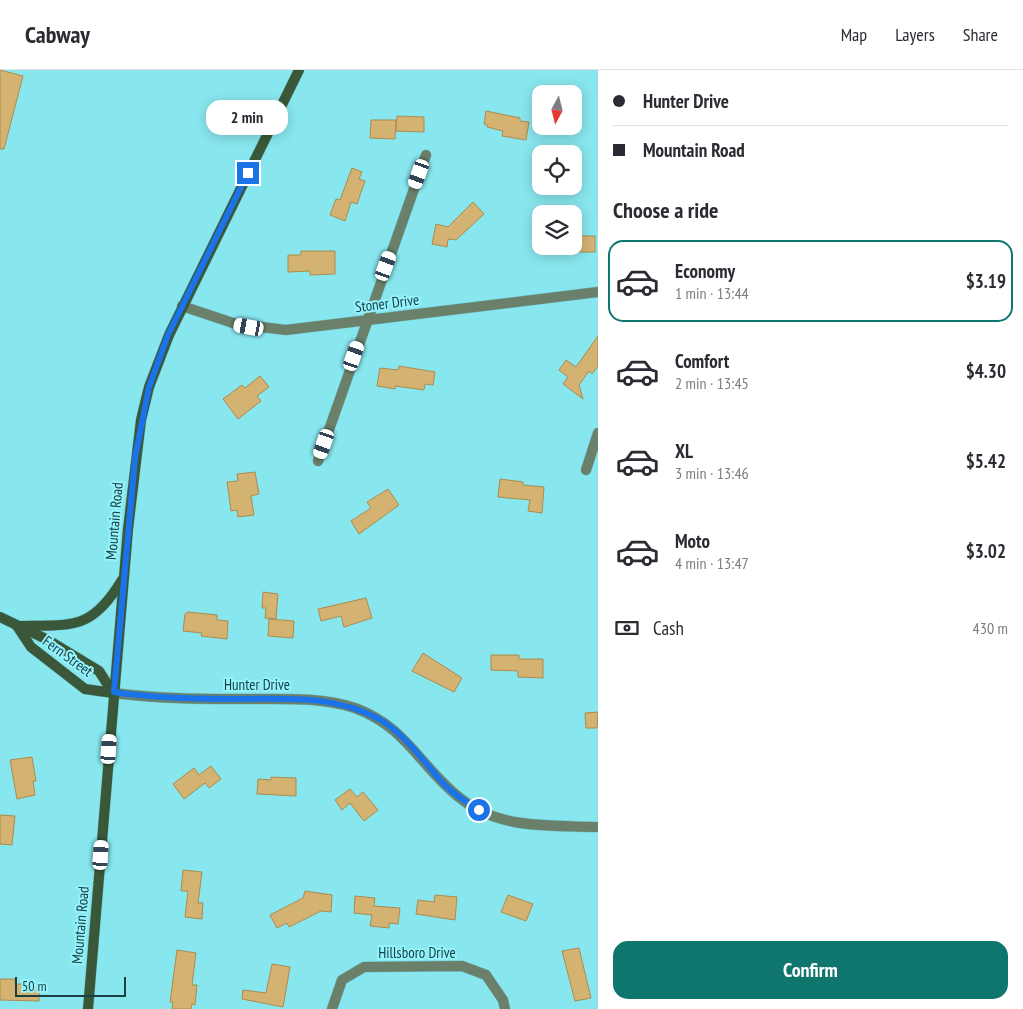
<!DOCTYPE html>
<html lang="en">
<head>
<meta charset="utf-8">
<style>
	body { margin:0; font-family:"PT Sans Narrow",sans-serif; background:#f2f2f3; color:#2b2b33; height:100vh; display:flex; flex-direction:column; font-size:19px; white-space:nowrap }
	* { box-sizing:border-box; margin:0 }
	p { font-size:16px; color:#7c7c81 }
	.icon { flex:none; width:28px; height:28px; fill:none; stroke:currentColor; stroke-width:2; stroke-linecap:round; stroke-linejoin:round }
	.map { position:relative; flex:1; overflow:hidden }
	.sheet { display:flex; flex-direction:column; background:#fff; width:425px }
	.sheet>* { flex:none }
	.hud { display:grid; align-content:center; height:110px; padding:0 15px; background:#fff }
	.needle { width:32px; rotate:187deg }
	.buttons { position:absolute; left:532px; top:15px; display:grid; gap:10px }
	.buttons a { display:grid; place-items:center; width:50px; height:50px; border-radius:10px; background:#fff; box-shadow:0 2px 12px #0003; font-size:25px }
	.scale { position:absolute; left:15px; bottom:12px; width:111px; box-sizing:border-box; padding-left:5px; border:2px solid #194144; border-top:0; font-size:14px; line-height:18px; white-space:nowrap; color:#194144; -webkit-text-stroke:4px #95f3fc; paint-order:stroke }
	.end { position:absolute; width:22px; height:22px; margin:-11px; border:6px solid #1a73e8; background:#fff; box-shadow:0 0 0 2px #fff }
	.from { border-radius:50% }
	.bubble { position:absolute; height:35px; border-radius:15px; background:#fff; box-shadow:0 2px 12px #0003; font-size:16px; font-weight:600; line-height:35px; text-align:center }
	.car { position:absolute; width:15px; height:30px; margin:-15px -8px; border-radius:6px; box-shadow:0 0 4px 1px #0007; background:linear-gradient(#fff 24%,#345 0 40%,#fff 0 76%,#345 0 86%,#fff 0) }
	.hud b { display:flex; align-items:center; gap:18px; height:48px; font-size:19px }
	.hud b+b { border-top:1px solid #e1e1e2 }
	.hud i { width:12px; height:12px; background:#2b2b33 }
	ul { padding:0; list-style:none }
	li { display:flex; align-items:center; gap:15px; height:82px; margin:0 10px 8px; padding:0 5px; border:2px solid transparent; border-radius:15px }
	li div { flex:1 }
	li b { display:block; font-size:19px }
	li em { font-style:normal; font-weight:600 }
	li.current { border-color:#0f766e }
	li>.icon { width:45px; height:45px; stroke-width:1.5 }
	h2 { padding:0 15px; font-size:22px; line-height:60px }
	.pay { display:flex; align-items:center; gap:12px; height:55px; padding:0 15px; font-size:19px }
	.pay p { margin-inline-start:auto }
	.primary-button { display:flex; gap:10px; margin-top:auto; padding:10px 15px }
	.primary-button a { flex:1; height:58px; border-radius:15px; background:#0f766e; color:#fff; font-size:20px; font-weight:600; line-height:58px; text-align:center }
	header { display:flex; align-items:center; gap:30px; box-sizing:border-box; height:70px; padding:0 25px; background:#fff; border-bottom:1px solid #e1e1e2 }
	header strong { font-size:24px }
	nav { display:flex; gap:28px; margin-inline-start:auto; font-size:18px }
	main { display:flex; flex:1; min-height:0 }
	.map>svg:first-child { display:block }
</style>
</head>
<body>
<header>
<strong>Cabway</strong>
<nav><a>Map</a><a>Layers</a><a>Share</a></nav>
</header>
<main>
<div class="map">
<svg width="598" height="939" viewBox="0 0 598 939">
	<rect width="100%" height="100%" fill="#88e6ee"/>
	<g fill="#d3b272" stroke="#ab8c4d">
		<polygon points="0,0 23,6 4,79 0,79"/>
		<polygon points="486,41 520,48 520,51 529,52 526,70 502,66 503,61 487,57 487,55 484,54"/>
		<polygon points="397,46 424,47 424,62 396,61"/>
		<polygon points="371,50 396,50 395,69 370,68"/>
		<polygon points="352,98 362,102 359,109 365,111 357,134 351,132 345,151 330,145 336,129 340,130"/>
		<polygon points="473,132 484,144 456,170 448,169 447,177 432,174 436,154 448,157"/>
		<rect x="574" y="166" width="21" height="16"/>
		<polygon points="301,181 335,181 335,204 310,205 310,201 288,202 288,185 301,185"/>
		<polygon points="598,266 598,296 592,304 589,301 579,315 583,329 563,314 568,307 559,300 566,290 576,297"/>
		<polygon points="399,296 435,302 433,315 425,314 424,320 395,316 395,319 377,316 380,298 398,300"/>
		<polygon points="260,306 269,317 257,326 261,331 238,349 223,329 242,315 245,318"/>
		<polygon points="255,402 259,424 251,426 254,445 238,447 237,440 231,441 227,412 238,411 237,404"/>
		<polygon points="500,409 523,412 523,415 544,417 542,443 528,441 530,430 498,427"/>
		<polygon points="388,419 399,435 359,464 351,451 371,438 367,432"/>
		<polygon points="263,522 278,524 276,549 265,548 266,538 262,538"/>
		<polygon points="366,528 372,548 344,557 341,546 321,551 318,539"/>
		<polygon points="188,542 217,545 217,550 228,551 227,569 201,566 202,563 183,561 185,544"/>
		<polygon points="269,549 294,551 293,568 268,566"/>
		<polygon points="423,583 462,608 454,622 412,601"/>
		<polygon points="491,585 519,585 519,589 543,589 543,608 518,607 518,601 491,600"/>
		<polygon points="598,642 597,658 586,658 585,643"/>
		<polygon points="32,687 36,711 33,711 35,725 17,729 10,690"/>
		<polygon points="211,696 221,709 209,718 205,713 184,729 173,714 194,698 199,705"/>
		<polygon points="271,707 296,708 296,726 257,724 258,709 271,710"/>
		<polygon points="350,719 357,727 363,722 378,740 364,751 350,733 342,740 335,730"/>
		<polygon points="0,745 15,746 12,775 0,774"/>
		<polygon points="183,800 202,802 198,833 203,833 202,849 185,847 188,821 181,821"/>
		<polygon points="305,821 332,825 331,842 321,841 289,857 287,853 277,858 270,845 303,828"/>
		<polygon points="435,825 457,827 455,850 416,844 418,830 434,832"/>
		<polygon points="508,825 533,834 526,851 501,842"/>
		<polygon points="355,826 375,828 374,836 400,838 398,854 389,853 389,858 370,856 372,845 354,843"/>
		<polygon points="579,878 591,928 575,931 562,881"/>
		<polygon points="177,880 196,883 192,915 197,915 195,935 192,934 191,939 172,939 173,932 170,932"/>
		<polygon points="272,894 290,897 283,937 242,929 243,920 266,923"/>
		<polygon points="0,909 15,909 15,914 39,914 39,931 0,930"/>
	</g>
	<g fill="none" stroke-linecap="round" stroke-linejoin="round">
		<defs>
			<g id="street">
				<polyline points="182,236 236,254 286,260 598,222"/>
				<polyline points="318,391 426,85"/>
				<polyline points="586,400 598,363"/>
				<path d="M113,623c46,6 91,6 137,6 35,0 71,-2 105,9 52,19 65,59 105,90 39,32 91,27 138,29"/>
				<polyline points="332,939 342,910 364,897 462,896 486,905 503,930 505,939"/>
			</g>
			<g id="secondary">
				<polyline points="0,547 48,570 99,601 113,623"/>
				<polyline points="17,556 31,577 85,619 113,623"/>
				<path d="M21,556c52,-1 71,4 101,-46"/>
				<polyline points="88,939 128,459 141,350 149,317 169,265 299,0"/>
			</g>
		</defs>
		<use href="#street" stroke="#70c2c9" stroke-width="11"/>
		<use href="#secondary" stroke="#70c2c9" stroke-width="11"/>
		<use href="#street" stroke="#6b806a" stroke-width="10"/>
		<use href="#secondary" stroke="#3a5839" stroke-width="10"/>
	</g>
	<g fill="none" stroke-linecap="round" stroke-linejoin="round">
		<path stroke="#1a73e8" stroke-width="6" d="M248,103l-80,162 -19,52 -14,71 -21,234c38,6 77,7 117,7 50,0 102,-5 148,20 27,16 43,41 64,64 10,11 23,19 36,27"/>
	</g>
	<g text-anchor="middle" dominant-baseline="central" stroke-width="4" stroke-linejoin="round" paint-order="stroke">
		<g font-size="15" fill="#194144" stroke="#95f3fc">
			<text transform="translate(387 233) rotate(-7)">Stoner Drive</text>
			<text transform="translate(114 451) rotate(-85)">Mountain Road</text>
			<text transform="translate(68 586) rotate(36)">Fern Street</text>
			<text x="257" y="614">Hunter Drive</text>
			<text transform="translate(80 855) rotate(-85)">Mountain Road</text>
			<text x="417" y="882">Hillsboro Drive</text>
		</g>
	</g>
</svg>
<div class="buttons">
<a><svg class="needle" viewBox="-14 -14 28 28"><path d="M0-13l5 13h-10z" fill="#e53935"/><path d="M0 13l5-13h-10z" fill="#7c7c81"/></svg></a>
<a><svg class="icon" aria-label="locate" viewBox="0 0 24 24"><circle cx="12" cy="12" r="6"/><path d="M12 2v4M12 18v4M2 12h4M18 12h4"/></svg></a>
<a><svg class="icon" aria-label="layers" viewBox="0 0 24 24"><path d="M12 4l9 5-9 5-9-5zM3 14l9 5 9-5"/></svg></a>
</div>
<div class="scale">50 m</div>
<i class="end from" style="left:479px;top:740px"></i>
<i class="end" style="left:248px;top:103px"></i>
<div class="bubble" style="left:206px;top:30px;width:82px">2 min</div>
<i class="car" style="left:419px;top:104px;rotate:200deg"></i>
<i class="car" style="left:386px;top:196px;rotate:20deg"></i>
<i class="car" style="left:249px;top:257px;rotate:280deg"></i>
<i class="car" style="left:354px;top:286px;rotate:19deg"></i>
<i class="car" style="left:324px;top:374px;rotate:199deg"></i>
<i class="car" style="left:109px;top:679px;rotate:4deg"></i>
<i class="car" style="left:101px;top:785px;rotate:4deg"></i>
</div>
<section class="sheet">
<div class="hud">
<b><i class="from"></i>Hunter Drive</b>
<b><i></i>Mountain Road</b>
</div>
<h2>Choose a ride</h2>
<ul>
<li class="current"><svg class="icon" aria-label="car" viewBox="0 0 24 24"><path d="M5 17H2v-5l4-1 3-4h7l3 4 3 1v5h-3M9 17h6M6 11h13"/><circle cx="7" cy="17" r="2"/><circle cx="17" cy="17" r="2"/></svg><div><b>Economy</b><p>1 min · 13:44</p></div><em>$3.19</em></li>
<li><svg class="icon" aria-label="car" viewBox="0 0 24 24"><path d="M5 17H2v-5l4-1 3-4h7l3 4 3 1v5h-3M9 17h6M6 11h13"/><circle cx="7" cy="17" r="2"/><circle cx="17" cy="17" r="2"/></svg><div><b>Comfort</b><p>2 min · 13:45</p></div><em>$4.30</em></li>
<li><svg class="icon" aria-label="car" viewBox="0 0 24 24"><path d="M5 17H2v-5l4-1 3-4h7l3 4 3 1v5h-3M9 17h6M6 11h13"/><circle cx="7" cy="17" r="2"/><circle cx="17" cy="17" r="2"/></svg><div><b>XL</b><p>3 min · 13:46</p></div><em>$5.42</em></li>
<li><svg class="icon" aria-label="car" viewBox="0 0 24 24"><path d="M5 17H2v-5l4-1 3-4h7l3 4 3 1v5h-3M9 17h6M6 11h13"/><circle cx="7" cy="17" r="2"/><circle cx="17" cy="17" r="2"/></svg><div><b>Moto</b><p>4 min · 13:47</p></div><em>$3.02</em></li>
</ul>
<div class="pay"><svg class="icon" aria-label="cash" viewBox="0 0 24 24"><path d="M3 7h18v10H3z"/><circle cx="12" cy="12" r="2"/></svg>Cash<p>430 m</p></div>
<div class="primary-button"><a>Confirm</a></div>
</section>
</main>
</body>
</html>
